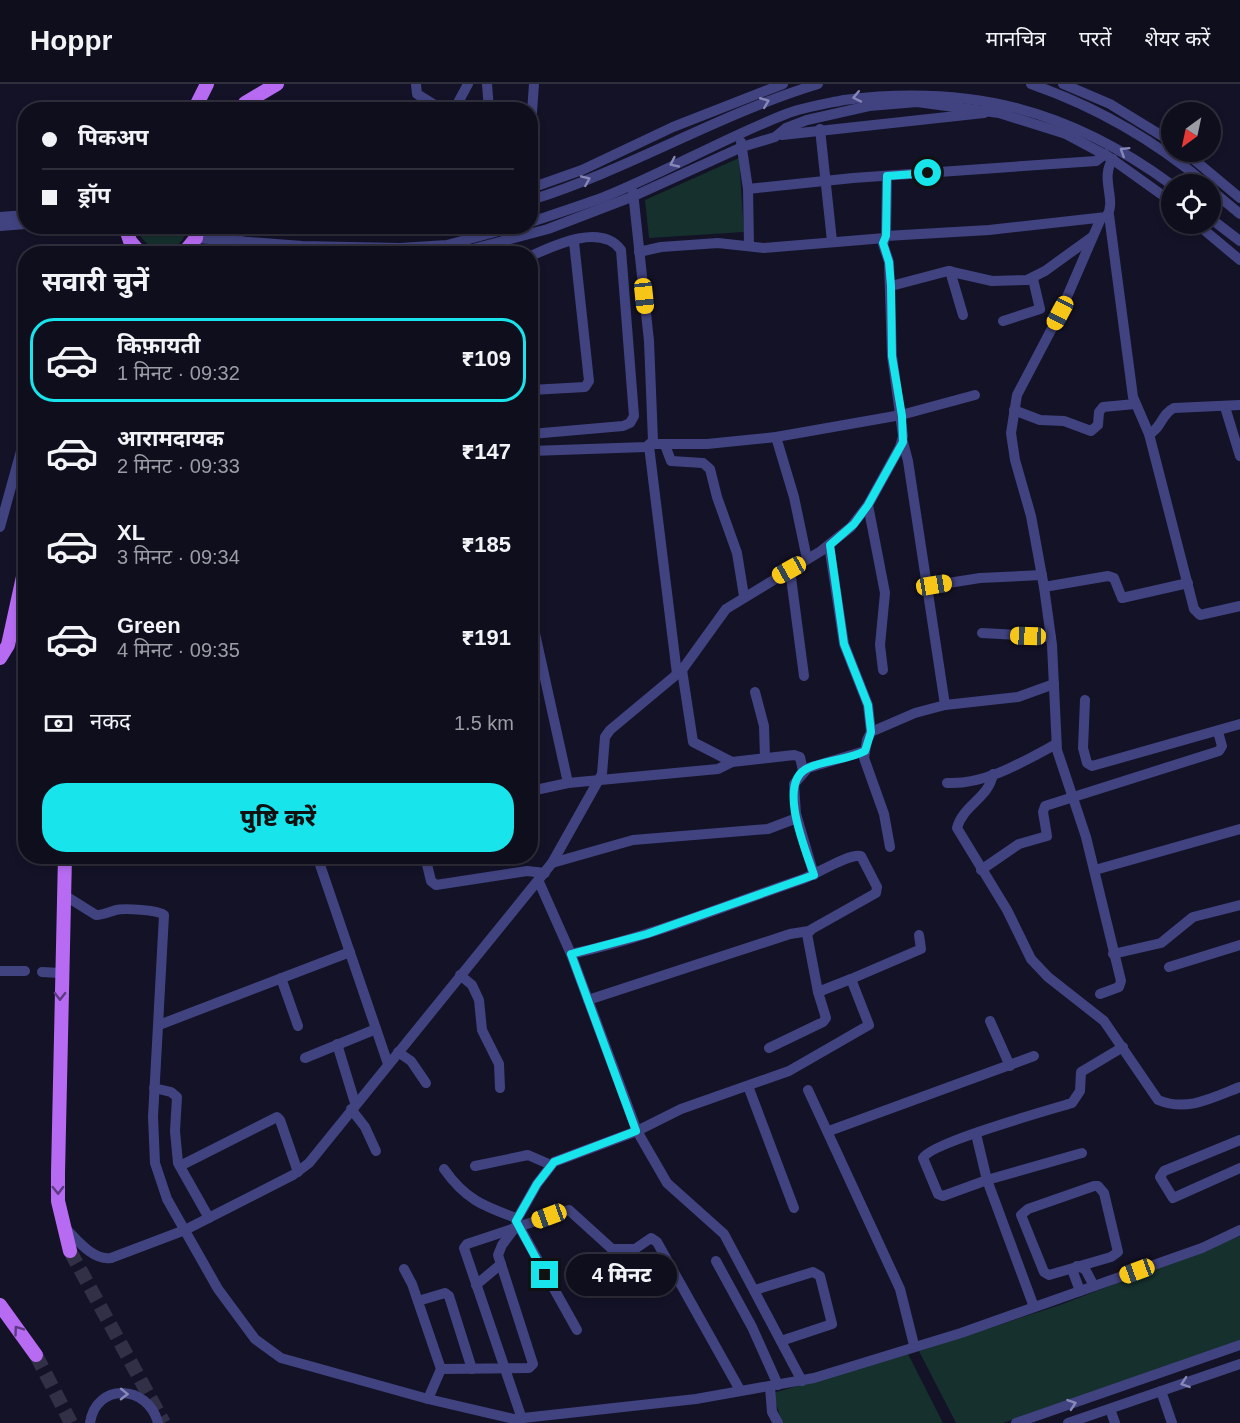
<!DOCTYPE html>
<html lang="hi">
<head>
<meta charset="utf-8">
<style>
	body { margin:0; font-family:Helvetica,"Noto Sans Devanagari",sans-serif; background:#181726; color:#f1f3f6; height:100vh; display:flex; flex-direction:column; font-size:22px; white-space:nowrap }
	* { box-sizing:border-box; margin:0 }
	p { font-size:20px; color:#9b9ca4 }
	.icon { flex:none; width:33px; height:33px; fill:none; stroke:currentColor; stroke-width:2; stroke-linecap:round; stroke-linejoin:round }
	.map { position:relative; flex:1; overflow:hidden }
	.panel { position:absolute; left:18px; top:162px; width:520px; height:618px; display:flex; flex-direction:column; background:#0f0e1d; border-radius:24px; box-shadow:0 3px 9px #0003,0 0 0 2px #2f2e3b }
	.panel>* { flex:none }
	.top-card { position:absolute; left:18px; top:18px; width:520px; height:132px; border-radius:24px; box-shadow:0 3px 9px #0003,0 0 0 2px #2f2e3b; display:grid; align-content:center; height:132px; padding:0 24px; background:#0f0e1d }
	.needle { width:39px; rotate:213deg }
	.fabs { position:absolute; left:1161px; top:18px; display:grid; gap:12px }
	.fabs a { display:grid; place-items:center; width:60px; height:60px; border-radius:50%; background:#0f0e1d; box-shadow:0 3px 9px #0003,0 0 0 2px #2f2e3b; font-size:30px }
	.end { position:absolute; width:27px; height:27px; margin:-14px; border:8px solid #17e4eb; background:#111; box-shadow:0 0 0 3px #111 }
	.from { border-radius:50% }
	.bubble { position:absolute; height:42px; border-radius:21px; background:#0f0e1d; box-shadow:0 3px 9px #0003,0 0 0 2px #2f2e3b; font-size:20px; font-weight:800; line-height:42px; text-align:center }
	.car { position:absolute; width:18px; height:36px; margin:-18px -9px; border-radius:8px; box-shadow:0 0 4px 2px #0007; background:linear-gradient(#f5c518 24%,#345 0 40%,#f5c518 0 76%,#345 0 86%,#f5c518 0) }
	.top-card b { display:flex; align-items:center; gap:21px; height:57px; font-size:22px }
	.top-card b+b { border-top:2px solid #2f2e3b }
	.top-card i { width:15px; height:15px; background:#f1f3f6 }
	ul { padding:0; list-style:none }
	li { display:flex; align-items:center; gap:18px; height:84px; margin:0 12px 9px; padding:0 12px; border:3px solid transparent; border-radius:24px }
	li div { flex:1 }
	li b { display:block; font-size:22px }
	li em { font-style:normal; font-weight:800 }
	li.current { border-color:#17e4eb }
	li>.icon { width:54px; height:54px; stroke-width:1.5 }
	h2 { padding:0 24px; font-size:27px; line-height:72px }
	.pay { display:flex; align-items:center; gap:15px; height:66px; padding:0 24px; font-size:22px }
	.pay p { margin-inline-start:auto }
	.action { display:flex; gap:12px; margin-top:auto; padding:12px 24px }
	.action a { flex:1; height:69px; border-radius:24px; background:#17e4eb; color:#111; font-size:24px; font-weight:800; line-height:69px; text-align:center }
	header { display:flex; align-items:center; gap:36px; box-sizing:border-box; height:84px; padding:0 30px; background:#0f0e1d; border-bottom:2px solid #2f2e3b }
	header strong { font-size:28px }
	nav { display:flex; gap:33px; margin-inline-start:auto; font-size:21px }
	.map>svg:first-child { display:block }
</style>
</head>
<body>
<header>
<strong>Hoppr</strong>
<nav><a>मानचित्र</a><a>परतें</a><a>शेयर करें</a></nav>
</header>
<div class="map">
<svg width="1240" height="1339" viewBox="0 0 1240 1339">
	<rect width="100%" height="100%" fill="#141227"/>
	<g fill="#15302d">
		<polygon points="739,74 744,148 649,154 645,116"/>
		<path d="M136,143v-1l51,1c-5,32 -42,28 -51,0z"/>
		<polygon points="1240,1152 1240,1256 1003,1339 956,1339 919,1267 1060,1221"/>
		<polygon points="908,1270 943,1339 782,1339 773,1309"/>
	</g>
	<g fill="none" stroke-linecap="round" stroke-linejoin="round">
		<g stroke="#323047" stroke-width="14" stroke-dasharray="14 7" stroke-linecap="butt">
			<polyline points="70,1167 164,1339"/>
			<polyline points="36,1271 71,1339"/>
		</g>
		<g stroke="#414381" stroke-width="10">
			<polyline points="416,0 417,10 443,26"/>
			<polyline points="487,0 489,26"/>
			<path d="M1031,0c66,23 122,55 175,100"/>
			<polyline points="1063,0 1110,20 1172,58"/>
			<polyline points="454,26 468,0"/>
			<polyline points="531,42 534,0"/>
			<polyline points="820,45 832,157"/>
			<polyline points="782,51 984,29"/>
			<polyline points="741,58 748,105 749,162"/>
			<polyline points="1185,68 1240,114"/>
			<polyline points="531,104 582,86 673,43 783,0"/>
			<polyline points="748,105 853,94 1096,77 1105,70"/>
			<polyline points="1210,105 1240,130"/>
			<path d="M531,116c99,-31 188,-86 287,-116"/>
			<polyline points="1109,131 1133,313 1149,350 1194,525 1200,531 1240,522"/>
			<polyline points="0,133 26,131"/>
			<polyline points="1210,134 1240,157"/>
			<path d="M531,138c24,-8 49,-16 73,-25 62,-25 120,-59 182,-83 18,-7 39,-10 58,-14 127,-16 226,10 328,85"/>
			<polyline points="1197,140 1240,176"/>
			<polyline points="0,142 26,140"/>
			<polyline points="111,142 126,148"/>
			<polyline points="339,142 353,142"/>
			<polyline points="886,152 887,92"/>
			<polyline points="196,154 302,162 400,164 447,161 517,142"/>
			<polyline points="241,157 251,170"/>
			<polyline points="503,157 506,170"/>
			<polyline points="639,168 661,163 718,159 764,164 885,154"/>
			<polyline points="454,170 548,145 634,112 742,63 775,53 786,44 807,36 869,22 917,18 999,29 1066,50 1109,73 1172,118"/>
			<path d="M531,172c24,-11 70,-33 90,-6l13,166 -4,7 -7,3 -92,8"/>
			<polyline points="950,187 963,231"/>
			<polyline points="891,202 948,187 992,197 1027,196 1045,187 1092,153"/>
			<polyline points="1003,237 1040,225 1033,195"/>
			<polyline points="531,306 585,303 589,297 574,158"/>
			<polyline points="1225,323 1240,372"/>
			<polyline points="1014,326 1040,336 1064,337 1091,347 1098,341 1099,328 1103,323 1135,320"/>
			<path d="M1149,350c13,-6 12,-20 25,-26l66,-3"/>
			<polyline points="776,353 794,413 807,475"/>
			<polyline points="903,358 908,377 945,621"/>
			<polyline points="651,360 707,360 776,353 901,331 975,311"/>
			<polyline points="665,361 671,377 703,379 710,385 717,413 737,469 744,512"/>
			<polyline points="649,362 677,590"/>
			<polyline points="531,367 646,363 653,357 649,257 633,108"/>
			<polyline points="868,421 885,509 880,561 883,586"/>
			<polyline points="0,443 26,349"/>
			<polyline points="829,461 844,560 868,621 871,648"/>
			<polyline points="790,486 804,592"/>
			<polyline points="929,502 980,494 1042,491"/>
			<polyline points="1044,503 1108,492 1114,494 1122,514 1188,499"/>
			<polyline points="531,518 534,545 568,699 531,707"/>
			<polyline points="982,549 1051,553"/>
			<polyline points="682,586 693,658 732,678"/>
			<polyline points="755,608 764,642 765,674"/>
			<polyline points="1085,616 1083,664 1087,679 1092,682 1240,640"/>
			<path d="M993,690c-4,24 -30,31 -36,54l50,82 24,49 17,18 56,44 54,79c29,12 54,-2 82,-13"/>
			<polyline points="568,699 718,685 732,678 794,671 800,673 803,687"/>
			<path d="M947,699c38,2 76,-21 109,-39"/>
			<polyline points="890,763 884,730 864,674 867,656 871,648 915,629 945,621 1018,613 1054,600"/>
			<polyline points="317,772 388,980"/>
			<polyline points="425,772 431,797 436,801 527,787 545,789"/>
			<polyline points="552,779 633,756 768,745 797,734"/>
			<polyline points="981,786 1019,760 1047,752 1043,728 1045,722 1219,667 1222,662 1218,648"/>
			<polyline points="1095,786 1240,745"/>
			<polyline points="814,791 796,730 794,700 808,684 865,667"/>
			<polyline points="539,798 571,870 637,1047 667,1099 724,1150 802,1297"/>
			<path d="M64,811l32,20c7,0 13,-3 20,-5 8,-2 43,0 48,5l-11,202 2,46 12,36 51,90 37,50 26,19 147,41 86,20 182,-20 118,-21 147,-45 241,-85 38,-18"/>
			<path d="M571,870c80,-17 155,-49 232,-75 14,-5 46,-26 58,-23l16,31 -1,6 -64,36 -5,5 11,58 8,26 -3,4 -54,26"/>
			<polyline points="1113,870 1161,859 1193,833 1240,821"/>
			<polyline points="1169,883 1240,861"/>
			<polyline points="0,887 25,887"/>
			<polyline points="42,888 60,889"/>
			<polyline points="460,891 472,901 479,916 482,946 499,980 500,1004"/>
			<polyline points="281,894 298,942"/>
			<polyline points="851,895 921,865 919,851"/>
			<polyline points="1100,910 1119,903 1121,897 1086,753 1057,666 1052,561 1044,503 1031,432 1015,376 1011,349 1017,311 1060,229 1101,134"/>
			<polyline points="588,916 790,850 809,847"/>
			<polyline points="990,937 1010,982"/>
			<polyline points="159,941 350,868"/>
			<polyline points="337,960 355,1019"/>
			<polyline points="398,968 411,977 426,999"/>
			<polyline points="305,974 376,945"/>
			<polyline points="748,1002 794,1124"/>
			<polyline points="154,1004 171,1008 177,1013 175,1047 178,1079 209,1134"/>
			<polyline points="808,1006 900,1205 914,1261"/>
			<polyline points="351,1025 365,1043 376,1067"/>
			<polyline points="829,1047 1034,972"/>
			<polyline points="976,1050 987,1096 1034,1223"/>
			<polyline points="1240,1056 1164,1087 1160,1093 1173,1114 1240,1084"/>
			<path d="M1082,1069l-95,27 -44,16 -5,-2 -15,-36c7,-15 126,-48 149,-55l8,-12 1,-19 42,-25"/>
			<polyline points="180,1082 277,1033 280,1036 298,1088"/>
			<polyline points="475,1082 528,1071 551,1081"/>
			<path d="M444,1085c21,30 39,37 72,49"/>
			<polygon points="1094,1102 1098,1102 1104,1109 1118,1168 1111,1173 1049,1191 1044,1188 1021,1131 1028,1125"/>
			<path d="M63,1142c13,12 29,35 48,32l74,-28 108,-55 16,-12 243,-300 50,-89 3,-37 5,-7 72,-60 44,-61 95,-58 30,-24 17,-22 32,-58 3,-11 -11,-80 -3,-94 -6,-18 3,-8 103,-6 117,-13c12,-15 -7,-39 7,-58"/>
			<polyline points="716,1177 752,1243 778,1301"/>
			<polyline points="404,1185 412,1200 441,1285 529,1284 533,1280 498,1171 502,1161 514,1145"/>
			<polyline points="476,1201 501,1180"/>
			<polyline points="755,1206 813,1188 820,1192 832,1240 781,1257"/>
			<polyline points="1080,1207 1073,1188 1077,1182 1085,1185 1094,1202"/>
			<polyline points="418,1217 445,1209 449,1212 472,1285"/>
			<polyline points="577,1246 516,1137 537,1100 554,1078 637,1047 681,1025 789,987 869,941 851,895 818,908"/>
			<polyline points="770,1303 772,1328 778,1339"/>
			<polyline points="1161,1307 1172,1339"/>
			<polyline points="428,1315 441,1285"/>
			<polyline points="1110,1325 1115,1339"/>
			<polyline points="522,1335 464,1164 467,1160 569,1126 612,1165 635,1165 651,1154 657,1158 740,1306"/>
			<path d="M90,1339c6,-41 58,-39 68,0"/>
			<polyline points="1016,1339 1240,1261"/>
			<polyline points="1068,1339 1240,1280"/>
		</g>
		<g stroke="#b76bf2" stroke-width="14">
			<polyline points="245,19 277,0"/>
			<polyline points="194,26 207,0"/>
			<polyline points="125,142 130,157 141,170"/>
			<polyline points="183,170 196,154 198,142"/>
			<polyline points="0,574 8,561 26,479"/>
			<polyline points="65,772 58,1089 58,1117 70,1167"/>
			<polyline points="0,1221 36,1271"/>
		</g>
	</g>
	<defs><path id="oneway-chevron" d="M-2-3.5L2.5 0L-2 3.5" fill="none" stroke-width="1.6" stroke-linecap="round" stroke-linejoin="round" transform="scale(1.5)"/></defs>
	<g stroke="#8787b8">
		<use href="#oneway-chevron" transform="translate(857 13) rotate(168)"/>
		<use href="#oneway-chevron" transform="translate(765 18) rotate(-22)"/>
		<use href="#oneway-chevron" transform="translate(1124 67) rotate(-148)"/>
		<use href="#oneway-chevron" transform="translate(674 79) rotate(155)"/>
		<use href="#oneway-chevron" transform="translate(586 96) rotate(-23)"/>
		<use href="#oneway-chevron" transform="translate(1185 1299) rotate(161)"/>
		<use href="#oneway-chevron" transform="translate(124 1310) rotate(1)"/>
		<use href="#oneway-chevron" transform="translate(1072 1320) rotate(-19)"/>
	</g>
	<g stroke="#5d3a82">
		<use href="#oneway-chevron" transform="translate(60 912) rotate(91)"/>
		<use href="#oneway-chevron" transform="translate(58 1106) rotate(89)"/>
		<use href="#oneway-chevron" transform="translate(18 1246) rotate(-126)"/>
	</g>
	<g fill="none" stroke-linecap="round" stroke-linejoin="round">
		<path stroke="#17e4eb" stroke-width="8" d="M545,1191l-29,-54 21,-37 17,-22 82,-31 -65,-177 76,-20 167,-59c-8,-24 -38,-93 -6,-107 17,-8 40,-8 57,-17l6,-19 -3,-27 -24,-61 -14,-99 24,-21 14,-19 35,-63 -1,-26 -10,-60 -1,-70 -2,-24 -6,-19 3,-7 1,-60 41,-3"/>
	</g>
</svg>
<div class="fabs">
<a><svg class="needle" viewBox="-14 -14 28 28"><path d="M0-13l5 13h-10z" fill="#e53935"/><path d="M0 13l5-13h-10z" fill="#9b9ca4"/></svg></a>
<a><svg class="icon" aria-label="locate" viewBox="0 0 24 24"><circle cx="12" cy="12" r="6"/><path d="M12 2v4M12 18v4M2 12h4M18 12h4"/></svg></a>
</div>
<i class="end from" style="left:928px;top:89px"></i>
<i class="end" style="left:545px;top:1191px"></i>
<div class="bubble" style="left:566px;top:1170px;width:111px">4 मिनट</div>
<i class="car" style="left:644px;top:212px;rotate:174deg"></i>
<i class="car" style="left:1060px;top:229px;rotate:208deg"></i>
<i class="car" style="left:789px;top:486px;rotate:241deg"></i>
<i class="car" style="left:934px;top:501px;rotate:81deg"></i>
<i class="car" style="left:1028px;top:552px;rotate:272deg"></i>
<i class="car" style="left:549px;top:1132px;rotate:250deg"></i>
<i class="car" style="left:1137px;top:1187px;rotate:250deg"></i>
<div class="top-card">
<b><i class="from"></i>पिकअप</b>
<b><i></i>ड्रॉप</b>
</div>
<section class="panel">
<h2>सवारी चुनें</h2>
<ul>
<li class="current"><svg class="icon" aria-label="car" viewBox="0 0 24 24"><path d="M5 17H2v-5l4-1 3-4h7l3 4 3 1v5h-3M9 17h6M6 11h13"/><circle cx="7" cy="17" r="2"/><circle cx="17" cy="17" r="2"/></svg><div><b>किफ़ायती</b><p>1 मिनट · 09:32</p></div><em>₹109</em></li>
<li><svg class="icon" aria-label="car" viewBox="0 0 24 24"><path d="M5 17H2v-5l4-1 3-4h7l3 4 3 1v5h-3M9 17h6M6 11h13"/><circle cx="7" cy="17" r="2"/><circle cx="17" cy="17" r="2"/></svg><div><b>आरामदायक</b><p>2 मिनट · 09:33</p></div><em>₹147</em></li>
<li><svg class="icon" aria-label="car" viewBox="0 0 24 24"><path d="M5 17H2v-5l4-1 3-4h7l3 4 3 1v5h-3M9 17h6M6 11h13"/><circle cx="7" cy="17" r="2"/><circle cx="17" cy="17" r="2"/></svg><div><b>XL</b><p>3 मिनट · 09:34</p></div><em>₹185</em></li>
<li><svg class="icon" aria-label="car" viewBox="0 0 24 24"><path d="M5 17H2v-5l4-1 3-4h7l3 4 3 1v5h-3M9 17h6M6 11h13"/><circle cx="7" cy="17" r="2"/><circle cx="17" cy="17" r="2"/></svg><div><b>Green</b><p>4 मिनट · 09:35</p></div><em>₹191</em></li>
</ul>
<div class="pay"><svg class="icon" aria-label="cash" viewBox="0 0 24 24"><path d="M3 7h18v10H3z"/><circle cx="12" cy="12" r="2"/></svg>नकद<p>1.5 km</p></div>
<div class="action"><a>पुष्टि करें</a></div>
</section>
</div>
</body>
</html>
